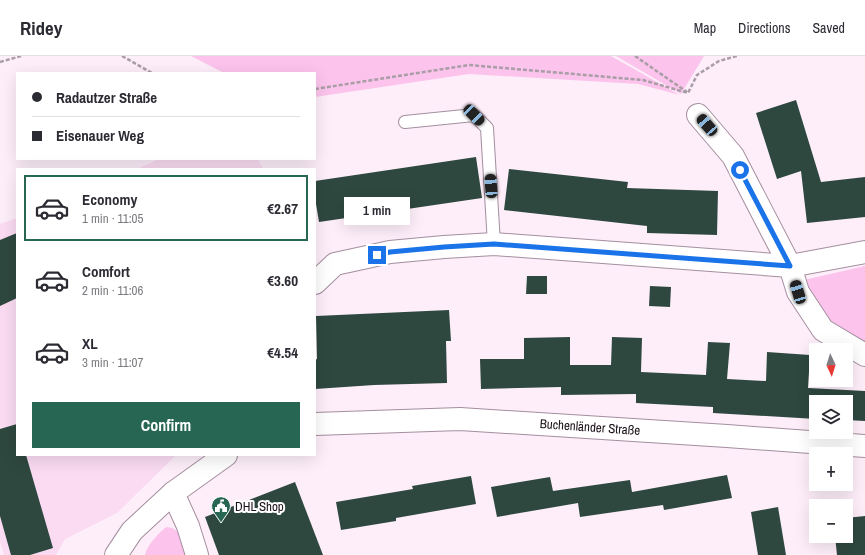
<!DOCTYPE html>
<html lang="en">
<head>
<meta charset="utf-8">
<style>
	body { margin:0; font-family:"Archivo Narrow",sans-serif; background:#f7f7f7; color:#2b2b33; height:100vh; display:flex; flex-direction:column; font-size:15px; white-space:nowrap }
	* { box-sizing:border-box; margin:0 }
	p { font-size:13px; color:#7c7c81 }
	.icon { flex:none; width:22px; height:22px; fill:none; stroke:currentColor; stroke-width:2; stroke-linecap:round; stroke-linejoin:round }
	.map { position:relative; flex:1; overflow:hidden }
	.sheet { position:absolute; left:16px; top:112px; width:300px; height:288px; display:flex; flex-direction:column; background:#fff; border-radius:0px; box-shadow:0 4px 16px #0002 }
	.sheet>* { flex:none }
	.guide { position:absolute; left:16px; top:16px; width:300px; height:88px; border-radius:0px; box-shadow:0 4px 16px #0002; display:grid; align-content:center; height:88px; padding:0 16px; background:#fff }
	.needle { width:26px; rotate:176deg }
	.tools { position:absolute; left:809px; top:287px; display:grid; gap:8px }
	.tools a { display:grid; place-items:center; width:44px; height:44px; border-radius:0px; background:#fff; box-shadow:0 4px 16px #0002; font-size:20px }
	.end { position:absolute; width:18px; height:18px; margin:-9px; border:5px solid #1a73e8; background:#fff; box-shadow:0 0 0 2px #fff }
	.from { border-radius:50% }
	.bubble { position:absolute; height:28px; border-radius:0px; background:#fff; box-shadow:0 4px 16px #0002; font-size:13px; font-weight:700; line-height:28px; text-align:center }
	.car { position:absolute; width:12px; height:24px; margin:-12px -6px; border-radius:5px; box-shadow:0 0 3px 1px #0007; background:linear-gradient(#222 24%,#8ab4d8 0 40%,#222 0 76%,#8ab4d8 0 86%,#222 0) }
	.guide b { display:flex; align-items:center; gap:14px; height:38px; font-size:15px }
	.guide b+b { border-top:1px solid #e1e1e2 }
	.guide i { width:10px; height:10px; background:#2b2b33 }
	ul { padding:7px 0 0; list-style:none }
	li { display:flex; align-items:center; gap:12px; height:66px; margin:0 8px 6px; padding:0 8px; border:2px solid transparent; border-radius:0px }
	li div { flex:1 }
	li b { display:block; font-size:15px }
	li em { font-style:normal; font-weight:700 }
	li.selected { border-color:#276653 }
	li>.icon { width:36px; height:36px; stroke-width:1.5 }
	.cta { display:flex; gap:8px; margin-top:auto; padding:8px 16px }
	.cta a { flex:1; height:46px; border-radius:0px; background:#276653; color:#fff; font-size:16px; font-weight:700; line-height:46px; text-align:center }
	header { display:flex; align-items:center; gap:24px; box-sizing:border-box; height:56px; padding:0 20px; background:#fff; border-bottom:1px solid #e1e1e2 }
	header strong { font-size:19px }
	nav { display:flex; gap:22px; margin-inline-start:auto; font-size:14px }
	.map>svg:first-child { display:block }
</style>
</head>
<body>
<header>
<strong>Ridey</strong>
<nav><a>Map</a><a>Directions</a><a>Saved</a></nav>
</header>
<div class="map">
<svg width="865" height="499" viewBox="0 0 865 499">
	<rect width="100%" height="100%" fill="#fdeef9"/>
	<g fill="#fadbf2">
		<polygon points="159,103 258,103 263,113 137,113"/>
		<polygon points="17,162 17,399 176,399 117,457 65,483 56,499 4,499 0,486 0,168"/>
	</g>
	<g fill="#fcc4ed">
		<polygon points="191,0 611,0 680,39 638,28 469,18 315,41 315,17 224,17"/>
		<polygon points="616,0 704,0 681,38"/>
		<polygon points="865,210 865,289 832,268 804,224"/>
		<path d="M166,471c15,0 17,16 20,28h-41c2,-10 13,-21 21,-28z"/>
	</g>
	<g fill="#2e483f">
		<polygon points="796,44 821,126 865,121 865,161 807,167 801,115 777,123 756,57"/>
		<polygon points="476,101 482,142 319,166 315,142 315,125"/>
		<polygon points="509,113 628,126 627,132 718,135 717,179 647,177 647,170 504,154"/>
		<polygon points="17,177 17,242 0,250 0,184"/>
		<polygon points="527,220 547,220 547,238 526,238"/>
		<polygon points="650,230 671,231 670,251 649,250"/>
		<polygon points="449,254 451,285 446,285 447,327 374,329 315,333 315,304 317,303 316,260"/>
		<polygon points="570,281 570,309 611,309 612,281 642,282 641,316 706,319 708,286 730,287 727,323 766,325 767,296 810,299 808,332 865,335 865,365 846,364 846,346 816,346 816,363 713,357 713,351 636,347 636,338 561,339 561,331 481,333 480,303 524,303 524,282"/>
		<polygon points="17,368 17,399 26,399 53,492 30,499 11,499 0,460 0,373"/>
		<polygon points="727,419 732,442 664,454 663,449 580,461 578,447 497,461 491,431 550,421 553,435 630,424 632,436"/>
		<polygon points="471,420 476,448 396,462 396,465 341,474 336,446 413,433 412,430"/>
		<polygon points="295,426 323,499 219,499 205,461"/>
		<polygon points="845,444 845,450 819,450 819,447"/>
		<polygon points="778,451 786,499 758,499 751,456"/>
		<polygon points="846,457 846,462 865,460 865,499 837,499 835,480 846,480"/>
	</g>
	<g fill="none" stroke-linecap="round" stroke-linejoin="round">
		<defs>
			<polyline id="service" points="405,66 474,59 487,72 494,188"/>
			<g id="minor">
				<polyline points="698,59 733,100 790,210 798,236 823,274 865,299"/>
				<polyline points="315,227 335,208 390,196 444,191 494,188 790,210 865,196"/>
				<polyline points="315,368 460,363 727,380 865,390"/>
				<polyline points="173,437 188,470 197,499"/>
				<polyline points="116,499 132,475 173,437 226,399"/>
			</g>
		</defs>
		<use href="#service" stroke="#a58e9f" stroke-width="14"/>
		<use href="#minor" stroke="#a58e9f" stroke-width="24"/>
		<g stroke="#a99da6" stroke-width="2.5" stroke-dasharray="4 2" stroke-linecap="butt">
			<polyline points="122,0 152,17"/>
			<polyline points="635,0 687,36"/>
			<polyline points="0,6 21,0"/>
			<polyline points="315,33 469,9 643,24 688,37 697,19 719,5 737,0"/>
		</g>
		<use href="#service" stroke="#fff" stroke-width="12"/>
		<use href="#minor" stroke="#fff" stroke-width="22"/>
	</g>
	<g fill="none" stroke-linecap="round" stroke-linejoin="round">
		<polyline stroke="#1a73e8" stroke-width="5" points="377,199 390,196 444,191 494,188 790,210 740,114"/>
	</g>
	<defs>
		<symbol id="civic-pin" viewBox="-11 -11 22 30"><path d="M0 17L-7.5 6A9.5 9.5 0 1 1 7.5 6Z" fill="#276653" stroke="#fff"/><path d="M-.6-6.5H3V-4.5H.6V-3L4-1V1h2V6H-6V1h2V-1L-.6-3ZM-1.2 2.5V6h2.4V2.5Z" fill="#fff"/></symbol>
	</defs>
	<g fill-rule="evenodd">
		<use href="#civic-pin" x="210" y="439" width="22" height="30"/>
	</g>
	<g text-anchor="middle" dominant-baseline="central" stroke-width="4" stroke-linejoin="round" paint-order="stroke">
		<g font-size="13" fill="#1a1218" stroke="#fff">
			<text transform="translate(590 371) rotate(4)">Buchenländer Straße</text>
		</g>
		<g font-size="13" fill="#1a1218" stroke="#fff" text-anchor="start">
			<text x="235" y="450">DHL Shop</text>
		</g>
	</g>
</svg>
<div class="tools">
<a><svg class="needle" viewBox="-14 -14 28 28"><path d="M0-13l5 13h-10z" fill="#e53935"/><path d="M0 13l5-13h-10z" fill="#7c7c81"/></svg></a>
<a><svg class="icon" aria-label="layers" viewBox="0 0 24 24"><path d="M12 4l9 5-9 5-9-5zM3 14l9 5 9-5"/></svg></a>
<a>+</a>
<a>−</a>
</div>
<i class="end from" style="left:740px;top:114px"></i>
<i class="end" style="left:377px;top:199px"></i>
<div class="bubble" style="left:344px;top:141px;width:66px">1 min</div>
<i class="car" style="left:474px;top:59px;rotate:135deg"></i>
<i class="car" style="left:707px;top:69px;rotate:319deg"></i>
<i class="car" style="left:491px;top:130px;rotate:356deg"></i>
<i class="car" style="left:798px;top:236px;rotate:343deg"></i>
<div class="guide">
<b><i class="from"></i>Radautzer Straße</b>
<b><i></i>Eisenauer Weg</b>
</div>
<section class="sheet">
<ul>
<li class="selected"><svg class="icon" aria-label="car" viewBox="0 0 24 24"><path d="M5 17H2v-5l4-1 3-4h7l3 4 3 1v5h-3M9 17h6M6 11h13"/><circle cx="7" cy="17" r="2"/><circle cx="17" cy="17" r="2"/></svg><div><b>Economy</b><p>1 min · 11:05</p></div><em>€2.67</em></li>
<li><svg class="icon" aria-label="car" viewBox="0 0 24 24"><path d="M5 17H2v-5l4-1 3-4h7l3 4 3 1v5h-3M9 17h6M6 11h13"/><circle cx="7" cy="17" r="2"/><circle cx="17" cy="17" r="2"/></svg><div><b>Comfort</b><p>2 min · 11:06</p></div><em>€3.60</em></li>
<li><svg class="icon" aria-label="car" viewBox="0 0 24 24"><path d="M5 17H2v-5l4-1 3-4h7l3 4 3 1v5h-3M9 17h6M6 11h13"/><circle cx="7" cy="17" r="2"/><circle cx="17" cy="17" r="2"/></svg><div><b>XL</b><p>3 min · 11:07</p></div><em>€4.54</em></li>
</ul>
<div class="cta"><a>Confirm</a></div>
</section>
</div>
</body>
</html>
